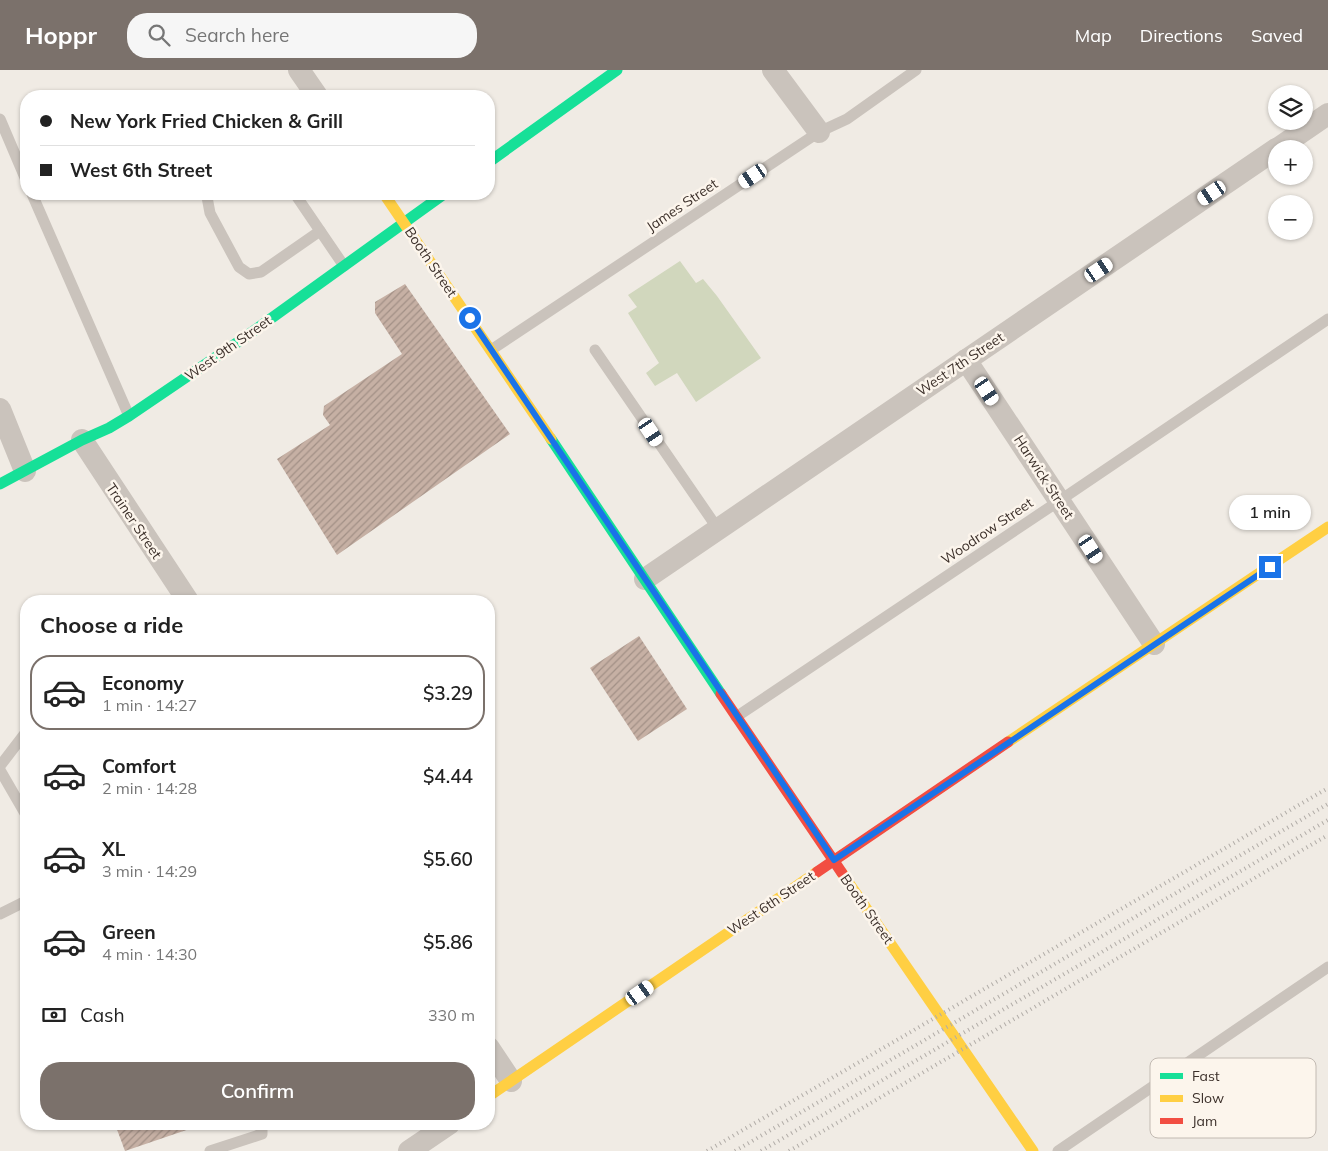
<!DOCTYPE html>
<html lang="en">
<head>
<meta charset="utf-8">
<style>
	body { margin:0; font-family:Mulish,sans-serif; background:#f6f6f6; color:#222; height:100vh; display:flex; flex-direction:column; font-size:19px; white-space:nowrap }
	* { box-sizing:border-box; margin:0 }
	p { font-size:16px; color:#767676 }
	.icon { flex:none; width:28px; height:28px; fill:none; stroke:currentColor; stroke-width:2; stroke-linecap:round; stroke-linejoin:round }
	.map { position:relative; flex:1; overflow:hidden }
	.sheet { position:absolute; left:20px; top:525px; width:475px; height:535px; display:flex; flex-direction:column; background:#fff; border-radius:20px; box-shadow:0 1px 4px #0004 }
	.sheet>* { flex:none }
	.hud { position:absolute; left:20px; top:20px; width:475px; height:110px; border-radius:20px; box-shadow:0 1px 4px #0004; display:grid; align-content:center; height:110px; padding:0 20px; background:#fff }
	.buttons { position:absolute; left:1268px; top:15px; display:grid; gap:10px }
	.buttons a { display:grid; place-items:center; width:45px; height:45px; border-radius:50%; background:#fff; box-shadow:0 1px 4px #0004; font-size:25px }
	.end { position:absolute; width:22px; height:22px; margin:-11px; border:6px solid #1a73e8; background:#fff; box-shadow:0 0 0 2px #fff }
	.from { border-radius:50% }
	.bubble { position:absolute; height:35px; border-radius:18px; background:#fff; box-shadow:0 1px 4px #0004; font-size:16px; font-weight:600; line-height:35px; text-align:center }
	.car { position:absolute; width:15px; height:30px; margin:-15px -8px; border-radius:6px; box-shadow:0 0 4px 1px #0007; background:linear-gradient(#fff 24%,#345 0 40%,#fff 0 76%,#345 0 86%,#fff 0) }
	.hud b { display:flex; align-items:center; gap:18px; height:48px; font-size:19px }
	.hud b+b { border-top:1px solid #e0e0e0 }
	.hud i { width:12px; height:12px; background:#222 }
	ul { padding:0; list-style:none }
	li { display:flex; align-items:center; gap:15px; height:75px; margin:0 10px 8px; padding:0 10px; border:2px solid transparent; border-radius:20px }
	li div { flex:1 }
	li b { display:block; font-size:19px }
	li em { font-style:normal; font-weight:600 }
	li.current { border-color:#7b716b }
	li>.icon { width:45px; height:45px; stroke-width:1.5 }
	h2 { padding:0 20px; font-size:22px; line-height:60px }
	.pay { display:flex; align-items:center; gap:12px; height:55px; padding:0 20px; font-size:19px }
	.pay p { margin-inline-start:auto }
	.button { display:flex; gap:10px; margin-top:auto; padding:10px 20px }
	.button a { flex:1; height:58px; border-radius:20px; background:#7b716b; color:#fff; font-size:20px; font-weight:600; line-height:58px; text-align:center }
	header { display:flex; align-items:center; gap:30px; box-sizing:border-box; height:70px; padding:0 25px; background:#7b716b; color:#fff }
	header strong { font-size:24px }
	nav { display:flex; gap:28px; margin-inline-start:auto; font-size:18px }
	.search { width:350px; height:45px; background:#f6f6f6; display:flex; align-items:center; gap:12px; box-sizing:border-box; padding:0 18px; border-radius:20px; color:#767676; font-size:19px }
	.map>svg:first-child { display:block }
</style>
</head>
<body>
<header>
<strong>Hoppr</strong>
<div class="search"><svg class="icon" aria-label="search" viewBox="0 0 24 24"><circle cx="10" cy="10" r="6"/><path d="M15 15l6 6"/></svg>Search here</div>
<nav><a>Map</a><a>Directions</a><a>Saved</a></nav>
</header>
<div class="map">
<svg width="1328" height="1081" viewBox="0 0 1328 1081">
	<defs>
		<pattern id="building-hatch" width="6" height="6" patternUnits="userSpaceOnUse" patternTransform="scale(1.25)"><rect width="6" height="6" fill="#c6b0a4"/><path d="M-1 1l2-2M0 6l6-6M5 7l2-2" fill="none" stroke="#a29086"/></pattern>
	</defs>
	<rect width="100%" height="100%" fill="#f0ebe4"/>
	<polygon fill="#d1d7bd" points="680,191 696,213 703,209 717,226 761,288 696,332 677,303 655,316 646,303 659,293 628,243 637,237 628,225"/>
	<g fill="url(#building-hatch)">
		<polygon points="405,214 510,364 337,485 277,389 330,355 323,345 324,336 402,284 375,243 375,232"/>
		<polygon points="639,566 687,639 638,671 590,598"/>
		<polygon points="115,1054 204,1054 125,1081"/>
	</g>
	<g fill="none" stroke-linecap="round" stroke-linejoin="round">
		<g stroke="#cac3bc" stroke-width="11">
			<polyline points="0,49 26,110"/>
			<polyline points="32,124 129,346"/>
			<polyline points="208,124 207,127 210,143 239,197 249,204 261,202 320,161"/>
			<polyline points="295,124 344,196"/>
			<polyline points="491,280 819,62 847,49 916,0"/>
			<polyline points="595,280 718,459"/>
			<polyline points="736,647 1059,431 1328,249"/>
			<polyline points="0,696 26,662"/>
			<polyline points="0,700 26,745"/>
			<polyline points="0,844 26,831"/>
			<polyline points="210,1081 262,1064 262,1054"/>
			<polyline points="1058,1081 1328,897"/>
		</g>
		<g stroke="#cac3bc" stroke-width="22">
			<polyline points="299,0 317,26"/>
			<polyline points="773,0 819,62"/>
			<polyline points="1277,79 1328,44"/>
			<polyline points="966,290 1154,574"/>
			<polyline points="0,339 25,401"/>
			<polyline points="82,370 188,531"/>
			<polyline points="645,509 1276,79"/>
			<polyline points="489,978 511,1011"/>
			<polyline points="409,1081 449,1054"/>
		</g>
		<g stroke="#16e098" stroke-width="11">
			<polyline points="489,92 617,0"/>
			<polyline points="551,369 721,624"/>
			<polyline points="0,414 82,370 109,358 129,346 241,270 444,124"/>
		</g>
		<g stroke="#ffcf43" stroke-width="11">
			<polyline points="384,124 551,369"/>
			<polyline points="1008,672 1328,457"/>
			<polyline points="842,803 1033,1081"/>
			<polyline points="489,1026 817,802"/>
		</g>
		<g stroke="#f24e42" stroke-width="11">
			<polyline points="721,624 842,803"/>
			<polyline points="817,802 1008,672"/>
		</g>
		<g stroke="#b1aca7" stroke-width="4" stroke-dasharray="1 4" stroke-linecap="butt">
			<polyline points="707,1081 1328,718"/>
			<polyline points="735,1081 1328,734"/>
			<polyline points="761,1081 1328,750"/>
			<polyline points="789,1081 1328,765"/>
		</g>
	</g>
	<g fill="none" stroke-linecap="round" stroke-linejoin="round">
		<polyline stroke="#1a73e8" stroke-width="6" points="470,248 834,790 1270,497"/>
	</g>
	<g text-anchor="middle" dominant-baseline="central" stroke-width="5" stroke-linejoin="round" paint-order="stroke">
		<g font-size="14" fill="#3c302a" stroke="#fcf5ec">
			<text transform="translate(682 135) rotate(-34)">James Street</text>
			<text transform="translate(431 192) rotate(56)">Booth Street</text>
			<text transform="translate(228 278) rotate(-35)">West 9th Street</text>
			<text transform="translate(960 294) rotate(-34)">West 7th Street</text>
			<text transform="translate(1044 407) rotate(57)">Harwick Street</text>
			<text transform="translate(134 451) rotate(56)">Trainer Street</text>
			<text transform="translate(987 461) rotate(-34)">Woodrow Street</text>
			<text transform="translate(771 833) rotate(-34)">West 6th Street</text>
			<text transform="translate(867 839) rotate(55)">Booth Street</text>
		</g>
	</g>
	<rect x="1150" y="988" width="166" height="80" rx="8" fill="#fcf5ec" stroke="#c2bab2" stroke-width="1"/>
	<rect x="1160" y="1003" width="23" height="6" fill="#16e098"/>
	<rect x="1160" y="1025" width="23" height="7" fill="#ffcf43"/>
	<rect x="1160" y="1048" width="23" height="6" fill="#f24e42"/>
	<g font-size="14" fill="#3c302a">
		<text x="1192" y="1011">Fast</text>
		<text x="1192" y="1033">Slow</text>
		<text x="1192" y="1056">Jam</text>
	</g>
</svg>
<div class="buttons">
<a><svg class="icon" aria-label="layers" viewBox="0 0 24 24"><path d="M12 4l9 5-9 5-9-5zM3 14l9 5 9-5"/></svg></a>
<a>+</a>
<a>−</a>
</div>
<i class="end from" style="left:470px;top:248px"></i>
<i class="end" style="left:1270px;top:497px"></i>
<div class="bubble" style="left:1229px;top:425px;width:82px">1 min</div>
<i class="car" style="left:753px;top:106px;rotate:236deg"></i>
<i class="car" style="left:1212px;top:123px;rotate:236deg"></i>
<i class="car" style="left:1099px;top:200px;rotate:56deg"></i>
<i class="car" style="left:987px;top:321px;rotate:147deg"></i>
<i class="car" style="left:651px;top:362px;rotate:146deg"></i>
<i class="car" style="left:1091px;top:479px;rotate:147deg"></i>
<i class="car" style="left:640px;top:923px;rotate:55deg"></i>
<div class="hud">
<b><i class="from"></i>New York Fried Chicken &amp; Grill</b>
<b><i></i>West 6th Street</b>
</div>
<section class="sheet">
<h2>Choose a ride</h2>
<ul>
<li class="current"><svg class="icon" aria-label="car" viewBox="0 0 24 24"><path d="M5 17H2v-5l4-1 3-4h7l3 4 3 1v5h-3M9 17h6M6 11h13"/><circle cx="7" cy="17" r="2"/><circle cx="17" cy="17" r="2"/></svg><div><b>Economy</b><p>1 min · 14:27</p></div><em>$3.29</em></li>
<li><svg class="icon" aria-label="car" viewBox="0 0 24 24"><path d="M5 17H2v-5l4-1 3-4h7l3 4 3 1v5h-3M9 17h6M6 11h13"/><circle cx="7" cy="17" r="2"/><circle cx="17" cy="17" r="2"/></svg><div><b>Comfort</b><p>2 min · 14:28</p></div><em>$4.44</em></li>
<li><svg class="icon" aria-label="car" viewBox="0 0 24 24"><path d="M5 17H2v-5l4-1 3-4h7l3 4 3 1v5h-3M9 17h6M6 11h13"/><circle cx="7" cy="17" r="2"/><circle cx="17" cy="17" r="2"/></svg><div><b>XL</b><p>3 min · 14:29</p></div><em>$5.60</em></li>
<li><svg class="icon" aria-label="car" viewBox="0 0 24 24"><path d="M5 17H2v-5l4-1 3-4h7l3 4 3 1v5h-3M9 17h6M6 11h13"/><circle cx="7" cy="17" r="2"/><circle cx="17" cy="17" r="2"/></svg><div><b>Green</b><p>4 min · 14:30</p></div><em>$5.86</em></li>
</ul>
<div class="pay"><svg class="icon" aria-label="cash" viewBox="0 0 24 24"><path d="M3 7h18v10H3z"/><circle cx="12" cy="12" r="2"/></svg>Cash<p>330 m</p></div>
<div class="button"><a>Confirm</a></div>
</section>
</div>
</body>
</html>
